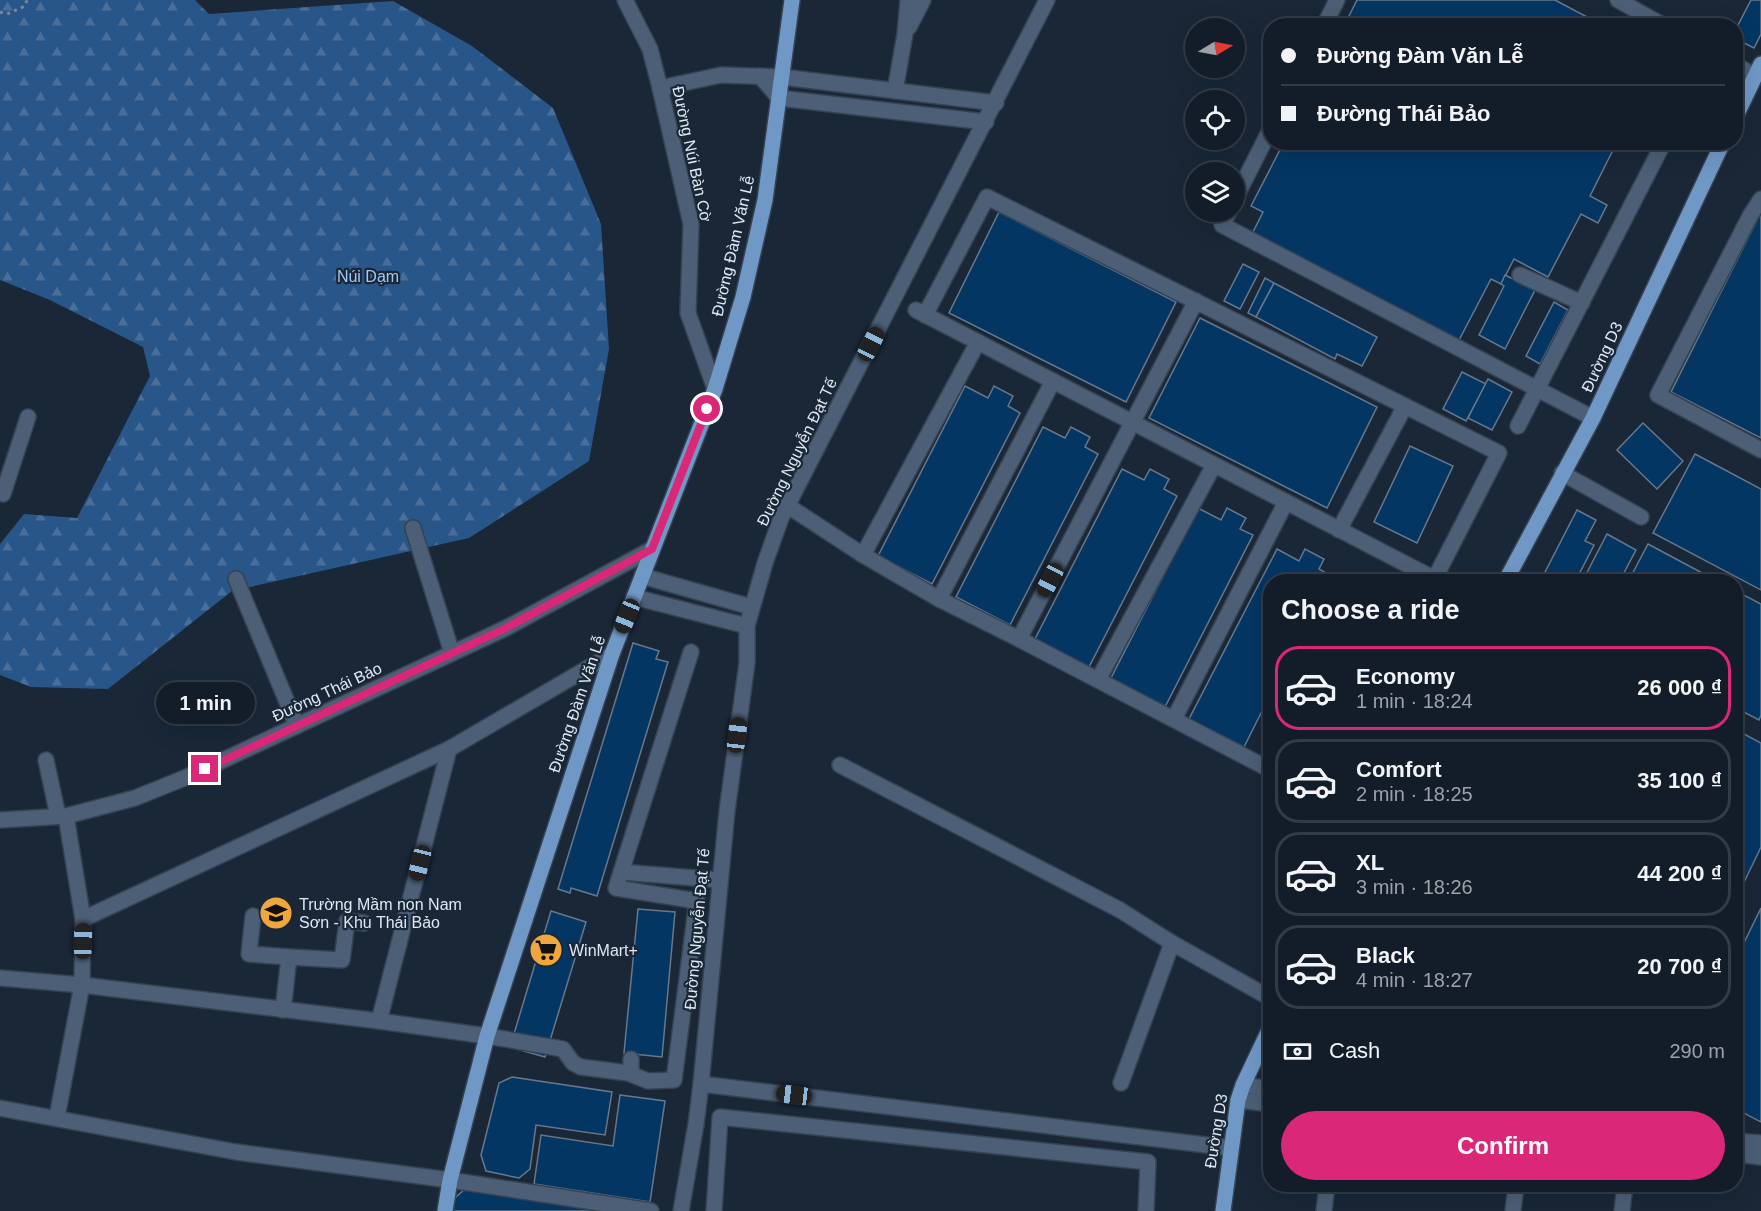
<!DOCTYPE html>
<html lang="en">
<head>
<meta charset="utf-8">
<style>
	body { margin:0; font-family:Arial,sans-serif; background:#1c2631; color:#f1f3f6; height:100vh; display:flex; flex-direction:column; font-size:22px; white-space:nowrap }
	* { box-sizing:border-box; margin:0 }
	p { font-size:20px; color:#9da2a8 }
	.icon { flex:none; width:33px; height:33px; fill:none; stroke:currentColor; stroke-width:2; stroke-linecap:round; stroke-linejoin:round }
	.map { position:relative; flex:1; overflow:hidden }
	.sheet { position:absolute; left:1263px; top:574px; width:480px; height:618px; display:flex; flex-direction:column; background:#131d29; border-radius:24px; box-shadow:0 6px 24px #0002,0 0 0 2px #323b46 }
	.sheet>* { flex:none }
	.guide { position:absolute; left:1263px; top:18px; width:480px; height:132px; border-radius:24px; box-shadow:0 6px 24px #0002,0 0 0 2px #323b46; display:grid; align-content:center; height:132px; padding:0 18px; background:#131d29 }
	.needle { width:39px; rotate:80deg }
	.buttons { position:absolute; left:1185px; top:18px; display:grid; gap:12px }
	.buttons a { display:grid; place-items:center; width:60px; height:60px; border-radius:50%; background:#131d29; box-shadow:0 6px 24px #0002,0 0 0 2px #323b46; font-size:30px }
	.end { position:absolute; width:27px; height:27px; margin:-14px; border:8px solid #db2777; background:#fff; box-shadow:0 0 0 3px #fff }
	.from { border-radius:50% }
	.bubble { position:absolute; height:42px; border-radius:21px; background:#131d29; box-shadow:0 6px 24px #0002,0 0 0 2px #323b46; font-size:20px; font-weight:800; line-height:42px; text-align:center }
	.car { position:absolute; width:18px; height:36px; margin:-18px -9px; border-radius:8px; box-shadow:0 0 4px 2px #0007; background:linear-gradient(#222 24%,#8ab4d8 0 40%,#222 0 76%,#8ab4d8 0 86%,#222 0) }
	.guide b { display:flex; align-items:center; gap:21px; height:57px; font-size:22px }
	.guide b+b { border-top:2px solid #323b46 }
	.guide i { width:15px; height:15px; background:#f1f3f6 }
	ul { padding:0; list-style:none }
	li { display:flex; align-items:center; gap:18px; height:84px; margin:0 12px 9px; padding:0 6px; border:3px solid #323b46; border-radius:24px }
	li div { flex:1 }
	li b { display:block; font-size:22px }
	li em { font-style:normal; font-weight:800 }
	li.selected { border-color:#db2777 }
	li>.icon { width:54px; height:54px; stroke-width:1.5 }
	h2 { padding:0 18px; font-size:27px; line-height:72px }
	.pay { display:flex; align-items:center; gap:15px; height:66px; padding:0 18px; font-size:22px }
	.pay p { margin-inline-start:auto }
	.button { display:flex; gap:12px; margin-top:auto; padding:12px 18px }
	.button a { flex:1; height:69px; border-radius:36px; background:#db2777; color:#fff; font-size:24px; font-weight:800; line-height:69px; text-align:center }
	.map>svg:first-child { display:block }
</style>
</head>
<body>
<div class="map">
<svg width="1761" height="1211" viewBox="0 0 1761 1211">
	<defs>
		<pattern id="forest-firs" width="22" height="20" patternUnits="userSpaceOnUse" patternTransform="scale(1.5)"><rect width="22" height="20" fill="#295688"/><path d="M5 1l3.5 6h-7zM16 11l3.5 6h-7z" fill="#486e99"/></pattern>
	</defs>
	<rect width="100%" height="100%" fill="#192737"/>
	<polygon fill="url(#forest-firs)" points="0,0 195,0 209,14 393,1 472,46 553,108 601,224 609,349 589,461 469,538 232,591 108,689 31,687 0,675 0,544 24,514 77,518 150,376 143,347 50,300 0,280"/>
	<g fill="#043664" stroke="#67788b" stroke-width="1.5">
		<polygon points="1357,0 1555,0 1604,26 1344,26"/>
		<polygon points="1751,0 1761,0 1761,34 1754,48 1736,39 1736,29"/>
		<polygon points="1284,142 1617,142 1590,196 1607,205 1598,223 1581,214 1548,277 1514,259 1501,284 1491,279 1458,342 1252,234 1263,212 1251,206"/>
		<polygon points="999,212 1176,302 1126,402 949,313"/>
		<polygon points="1761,212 1761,438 1671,392"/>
		<polygon points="1243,264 1259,272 1240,309 1224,301"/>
		<polygon points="1505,275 1535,290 1505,349 1479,335 1504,286 1501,284"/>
		<polygon points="1265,278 1274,283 1256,317 1248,313"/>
		<polygon points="1274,283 1377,337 1362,366 1337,354 1335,359 1256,317"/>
		<polygon points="1554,302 1568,310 1540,364 1526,356"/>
		<polygon points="1200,318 1377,407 1327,508 1149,418"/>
		<polygon points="1462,372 1486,384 1466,421 1443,409"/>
		<polygon points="1488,379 1512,392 1492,430 1468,418"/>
		<polygon points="965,386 988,398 994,386 1013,396 1008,406 1020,413 932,584 878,556"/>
		<polygon points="1643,423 1683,461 1657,489 1617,450"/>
		<polygon points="1043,427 1065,438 1071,427 1090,437 1085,447 1098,454 1010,625 956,597"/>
		<polygon points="1410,446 1453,466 1417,543 1374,522"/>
		<polygon points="1695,454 1761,489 1761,590 1653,533"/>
		<polygon points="1122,469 1144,480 1150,469 1169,479 1164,489 1177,496 1089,667 1035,639"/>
		<polygon points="1198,508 1221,520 1227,508 1246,518 1240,529 1253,535 1165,707 1111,678"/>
		<polygon points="1577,510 1596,520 1585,541 1594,545 1575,582 1554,582 1543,576"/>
		<polygon points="1607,534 1636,550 1619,582 1582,582"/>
		<polygon points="1648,544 1719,582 1628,582"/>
		<polygon points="1277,549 1299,561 1305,549 1324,559 1319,569 1331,576 1328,582 1270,582 1270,695 1244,747 1189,719"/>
		<polygon points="1736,591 1761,604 1761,715 1759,720 1736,708"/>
		<polygon points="633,643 659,651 656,659 668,662 597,896 571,888 570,893 558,889"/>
		<polygon points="1744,734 1761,743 1761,847 1736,899 1736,752"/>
		<polygon points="1761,908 1761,1122 1736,1109 1736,959"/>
		<polygon points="638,909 675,912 662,1057 624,1053"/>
		<polygon points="551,911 586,922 545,1057 510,1047"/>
		<polygon points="512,1077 612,1092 605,1135 536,1125 530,1169 519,1178 486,1171 481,1155 499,1083"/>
		<polygon points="620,1095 665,1101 650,1202 534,1184 541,1135 613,1146"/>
		<polygon points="466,1188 601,1211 453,1211 455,1198"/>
	</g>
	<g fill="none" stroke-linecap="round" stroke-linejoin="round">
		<defs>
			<g id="minor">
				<polyline points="625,0 650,49 660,88 691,224 688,313 715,389"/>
				<polyline points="1618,0 1664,26"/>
				<polyline points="1324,26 1337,0"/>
				<polyline points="909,27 923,0"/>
				<polyline points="1736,65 1755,76"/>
				<polyline points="760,76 779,98 986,122"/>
				<polyline points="660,88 721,75 782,77 996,103"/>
				<polyline points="895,91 905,34 908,0"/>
				<polyline points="1761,199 1750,216 1658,395 1761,450"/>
				<polyline points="1234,201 1270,130"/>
				<polyline points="1229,212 1222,225 1593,418"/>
				<polyline points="1520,275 1582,303"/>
				<polyline points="916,310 1427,575 1434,580 1432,582"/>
				<polyline points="925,315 987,197 1499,453 1434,580"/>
				<polyline points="1518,426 1664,142"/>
				<polyline points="1562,473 1641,517"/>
				<polyline points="0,493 3,494 28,417"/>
				<polyline points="788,506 863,555 939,599 1019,639 1196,301"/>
				<polyline points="413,528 452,653"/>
				<polyline points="1339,530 1405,406"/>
				<polyline points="863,555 978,342"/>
				<polyline points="642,576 751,607"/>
				<polyline points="236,579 297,726"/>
				<polyline points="634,597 747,626"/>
				<polyline points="939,599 1053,381"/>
				<polyline points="1019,639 1265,767"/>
				<polyline points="1098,680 1214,465"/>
				<polyline points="1174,719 1286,502"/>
				<polyline points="46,760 58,816"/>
				<polyline points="840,765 1120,910 1172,943 1270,998"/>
				<polyline points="0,820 66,816 135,798 187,777 506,628 652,549"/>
				<polyline points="621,872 720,880"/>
				<polyline points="253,916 249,954 289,957 283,1010"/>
				<polyline points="83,919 449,749 612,654"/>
				<polyline points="289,957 342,960 347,921 364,923"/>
				<polyline points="0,978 82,985 379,1021 487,1036 563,1049 573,1063 581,1067 628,1073 648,1081 674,1080 697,901 616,888 691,652"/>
				<polyline points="379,1021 449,749"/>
				<polyline points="631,1074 631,1059"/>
				<polyline points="1121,1083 1172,943"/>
				<polyline points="701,1084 1231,1148"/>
				<polyline points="1243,1085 1270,1089"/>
				<polyline points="1238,1100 1270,1104"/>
				<polyline points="0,1108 236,1152 450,1180 651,1211"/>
				<polyline points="57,1117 82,985 83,919 66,816"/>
				<polyline points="1736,1141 1761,1143"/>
				<polyline points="1736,1154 1761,1157"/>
				<polyline points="681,1211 696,1124 701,1084 727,811 747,663 747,626 765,563 781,518 1047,0"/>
				<polyline points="714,1211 720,1117 1148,1162 1146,1211"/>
				<polyline points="1324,1211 1327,1185"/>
				<polyline points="1513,1211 1516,1185"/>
				<polyline points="1622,1211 1625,1185"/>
			</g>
			<g id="major">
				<polyline points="1736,116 1761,64"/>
				<polyline points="1505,582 1593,418 1723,142"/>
				<polyline points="445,1211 450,1180 487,1036 612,654 715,389 743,297 765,200 792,0"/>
				<polyline points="1223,1211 1238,1100 1243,1085 1270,1028"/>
			</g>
		</defs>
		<use href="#minor" stroke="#354251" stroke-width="18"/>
		<use href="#major" stroke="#354251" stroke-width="18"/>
		<polyline stroke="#7d8996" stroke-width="3" stroke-dasharray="3 4.5" stroke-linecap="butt" points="0,12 7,14 25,6 27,0"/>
		<use href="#minor" stroke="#4c5f76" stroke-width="15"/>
		<use href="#major" stroke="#7098c6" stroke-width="15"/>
	</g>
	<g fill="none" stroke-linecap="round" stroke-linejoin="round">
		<polyline stroke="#db2777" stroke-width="8" points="205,769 506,628 652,549 707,409"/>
	</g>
	<defs>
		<symbol id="school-disc" viewBox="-11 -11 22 22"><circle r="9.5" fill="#efa73d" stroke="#192737"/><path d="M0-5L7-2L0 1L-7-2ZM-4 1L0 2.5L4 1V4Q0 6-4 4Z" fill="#111"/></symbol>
		<symbol id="supermarket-disc" viewBox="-11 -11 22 22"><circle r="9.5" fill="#efa73d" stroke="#192737"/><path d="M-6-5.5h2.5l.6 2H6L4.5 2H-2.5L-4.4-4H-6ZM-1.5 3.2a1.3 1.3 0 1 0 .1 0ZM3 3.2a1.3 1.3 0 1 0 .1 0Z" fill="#111"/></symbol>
	</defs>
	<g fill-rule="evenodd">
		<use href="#school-disc" x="257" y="894" width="38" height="38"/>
		<use href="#supermarket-disc" x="527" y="931" width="38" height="38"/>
	</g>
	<g text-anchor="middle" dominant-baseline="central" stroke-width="4.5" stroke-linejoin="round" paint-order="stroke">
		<g font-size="16" fill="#dfe8f3" stroke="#192737">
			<text transform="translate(692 154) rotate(78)">Đường Núi Bàn Cờ</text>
			<text transform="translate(733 246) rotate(-77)">Đường Đàm Văn Lễ</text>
			<text transform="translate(1602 357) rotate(-65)">Đường D3</text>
			<text transform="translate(797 452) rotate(-64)">Đường Nguyễn Đạt Tế</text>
			<text transform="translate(327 692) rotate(-25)">Đường Thái Bảo</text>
			<text transform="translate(577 704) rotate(-71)">Đường Đàm Văn Lễ</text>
			<text transform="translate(697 929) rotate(-85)">Đường Nguyễn Đạt Tế</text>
			<text transform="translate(1216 1131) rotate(-81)">Đường D3</text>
		</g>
		<g font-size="16" fill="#a2c9f6" stroke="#192737">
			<text x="368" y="276">Núi Dạm</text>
		</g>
		<g font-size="16" fill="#dfe8f3" stroke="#192737" text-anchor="start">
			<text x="299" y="904">Trường Mầm non Nam<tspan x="299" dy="18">Sơn - Khu Thái Bảo</tspan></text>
			<text x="569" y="950">WinMart+</text>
		</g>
	</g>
</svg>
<div class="buttons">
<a><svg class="needle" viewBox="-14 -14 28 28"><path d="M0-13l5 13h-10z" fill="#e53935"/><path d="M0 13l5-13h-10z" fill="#9da2a8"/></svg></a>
<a><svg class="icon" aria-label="locate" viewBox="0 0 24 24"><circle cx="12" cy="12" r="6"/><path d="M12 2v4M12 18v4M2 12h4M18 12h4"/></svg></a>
<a><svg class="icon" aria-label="layers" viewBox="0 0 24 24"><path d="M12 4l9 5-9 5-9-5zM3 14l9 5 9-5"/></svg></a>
</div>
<i class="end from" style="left:707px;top:409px"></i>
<i class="end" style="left:205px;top:769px"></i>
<div class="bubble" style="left:156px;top:682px;width:99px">1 min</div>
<i class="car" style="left:871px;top:344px;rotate:27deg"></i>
<i class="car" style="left:1050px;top:580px;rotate:208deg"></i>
<i class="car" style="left:627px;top:616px;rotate:202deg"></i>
<i class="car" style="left:737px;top:735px;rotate:7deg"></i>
<i class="car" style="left:420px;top:863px;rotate:194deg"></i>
<i class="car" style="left:83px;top:941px;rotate:1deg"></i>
<i class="car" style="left:794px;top:1095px;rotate:277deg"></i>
<div class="guide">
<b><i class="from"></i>Đường Đàm Văn Lễ</b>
<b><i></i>Đường Thái Bảo</b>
</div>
<section class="sheet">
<h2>Choose a ride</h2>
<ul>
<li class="selected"><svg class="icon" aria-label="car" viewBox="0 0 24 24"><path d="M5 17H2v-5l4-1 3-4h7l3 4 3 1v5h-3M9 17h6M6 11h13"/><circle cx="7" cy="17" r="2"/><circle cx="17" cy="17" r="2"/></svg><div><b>Economy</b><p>1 min · 18:24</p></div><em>26 000 ₫</em></li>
<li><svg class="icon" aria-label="car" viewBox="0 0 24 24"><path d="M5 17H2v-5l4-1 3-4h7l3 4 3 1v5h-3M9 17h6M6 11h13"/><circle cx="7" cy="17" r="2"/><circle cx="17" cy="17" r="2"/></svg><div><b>Comfort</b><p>2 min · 18:25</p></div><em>35 100 ₫</em></li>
<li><svg class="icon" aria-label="car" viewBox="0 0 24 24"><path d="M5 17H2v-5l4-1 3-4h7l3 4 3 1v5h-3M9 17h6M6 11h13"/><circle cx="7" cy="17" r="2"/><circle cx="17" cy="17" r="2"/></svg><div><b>XL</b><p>3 min · 18:26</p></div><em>44 200 ₫</em></li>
<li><svg class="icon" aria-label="car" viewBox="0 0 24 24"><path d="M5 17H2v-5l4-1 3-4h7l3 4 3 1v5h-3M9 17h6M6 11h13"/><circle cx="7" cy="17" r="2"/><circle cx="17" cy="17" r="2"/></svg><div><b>Black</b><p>4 min · 18:27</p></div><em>20 700 ₫</em></li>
</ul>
<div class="pay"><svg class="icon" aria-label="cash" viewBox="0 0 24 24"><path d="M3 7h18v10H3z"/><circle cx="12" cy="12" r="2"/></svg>Cash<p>290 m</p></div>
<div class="button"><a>Confirm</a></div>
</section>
</div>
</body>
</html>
